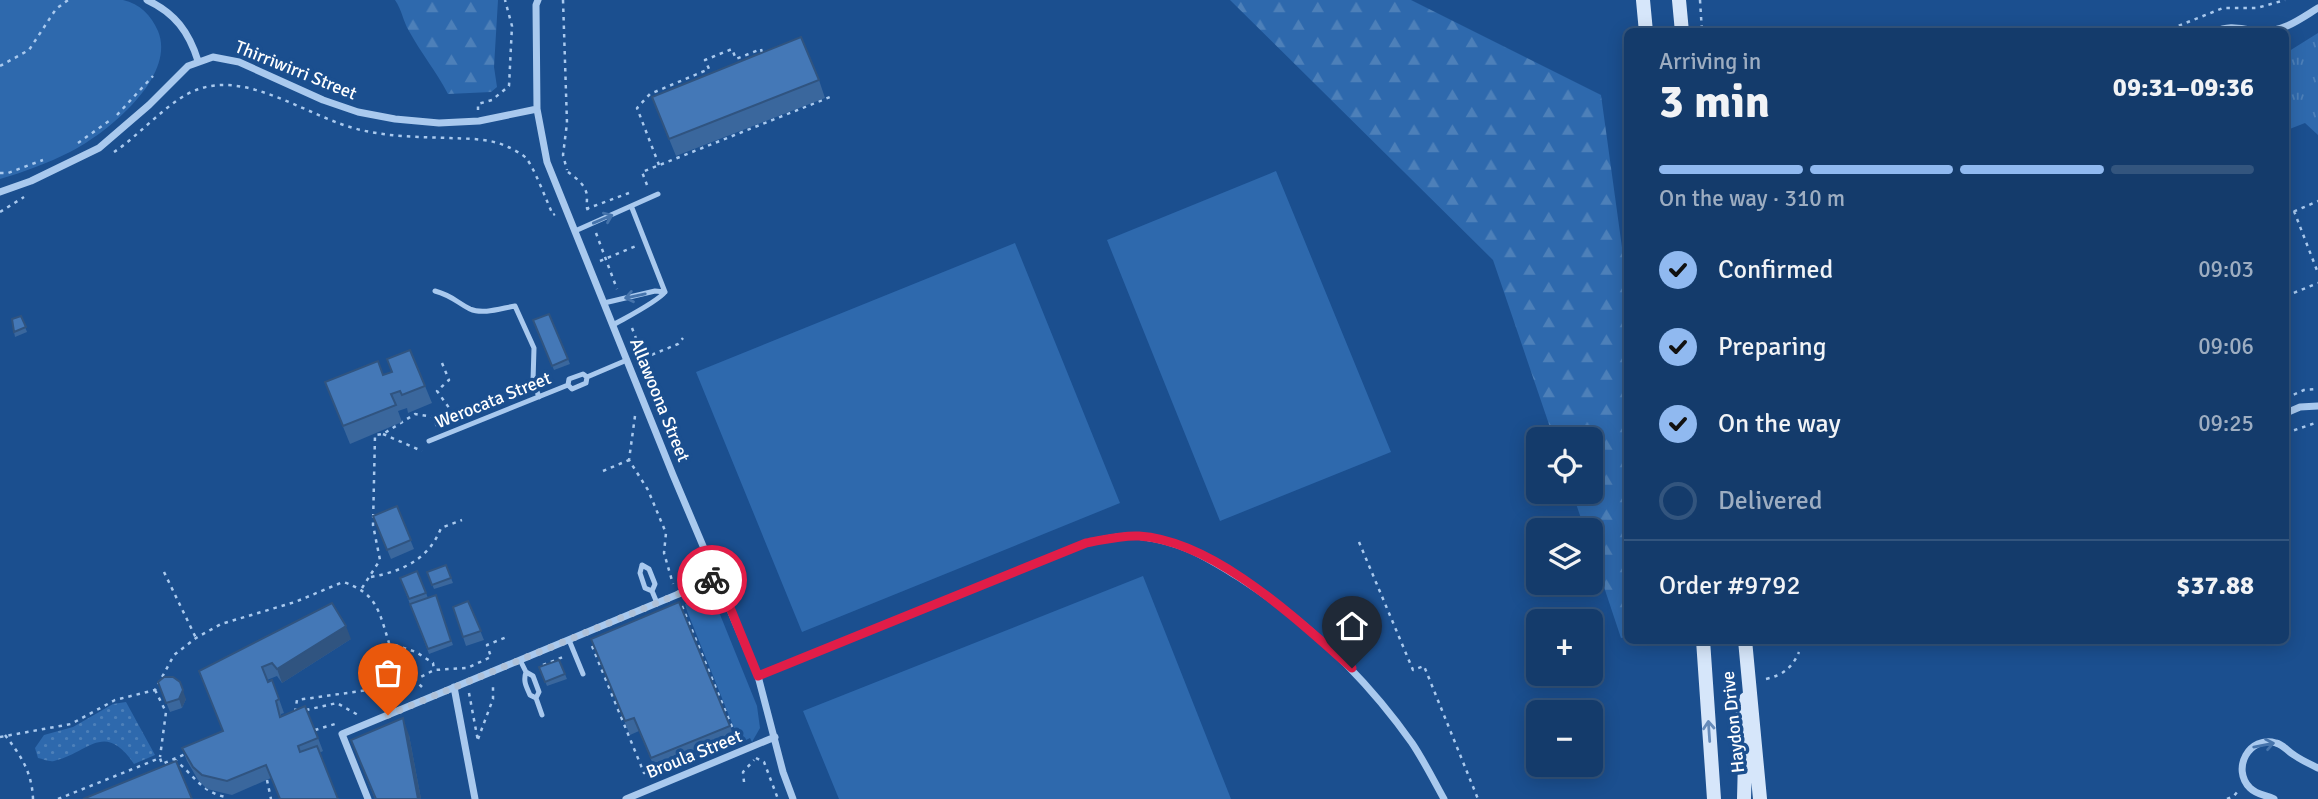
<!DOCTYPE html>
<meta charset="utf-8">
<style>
:root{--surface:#143b6b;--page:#214673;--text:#f1f3f6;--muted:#9dadc1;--line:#33557e;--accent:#90b9f0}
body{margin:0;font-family:Signika,sans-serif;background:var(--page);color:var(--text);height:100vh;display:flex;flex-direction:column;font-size:26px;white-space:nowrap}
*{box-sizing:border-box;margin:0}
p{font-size:23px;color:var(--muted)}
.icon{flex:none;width:38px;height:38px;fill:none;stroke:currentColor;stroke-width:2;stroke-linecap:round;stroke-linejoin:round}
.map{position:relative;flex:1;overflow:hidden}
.details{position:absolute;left:1624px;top:28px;width:665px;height:616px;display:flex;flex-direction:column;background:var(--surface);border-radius:10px;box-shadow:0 4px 18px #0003,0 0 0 2px var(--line)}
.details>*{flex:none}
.buttons{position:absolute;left:1526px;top:427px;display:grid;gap:14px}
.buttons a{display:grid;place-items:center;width:77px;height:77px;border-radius:10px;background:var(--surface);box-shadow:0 4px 18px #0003,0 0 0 2px var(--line);font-size:35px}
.pin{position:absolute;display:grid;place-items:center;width:60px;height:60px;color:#fff;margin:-72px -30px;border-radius:50% 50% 50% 0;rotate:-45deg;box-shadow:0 0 7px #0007}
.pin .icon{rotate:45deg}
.courier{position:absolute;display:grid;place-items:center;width:70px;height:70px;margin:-35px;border:5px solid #e11d48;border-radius:50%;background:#fff;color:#222;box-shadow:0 2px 9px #0007}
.overview em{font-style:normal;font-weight:700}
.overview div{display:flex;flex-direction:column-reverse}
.overview{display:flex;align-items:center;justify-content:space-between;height:119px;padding:0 35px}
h1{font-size:46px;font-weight:700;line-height:52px}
.bar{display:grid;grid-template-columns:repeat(4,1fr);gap:10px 7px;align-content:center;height:84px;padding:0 35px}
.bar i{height:9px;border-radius:5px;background:var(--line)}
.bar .on{background:var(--accent)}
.bar p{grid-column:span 4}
.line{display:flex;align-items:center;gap:18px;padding:0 35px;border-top:2px solid var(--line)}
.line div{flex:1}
ol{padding:0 35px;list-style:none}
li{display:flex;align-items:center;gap:21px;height:77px}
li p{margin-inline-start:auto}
li .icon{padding:7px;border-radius:50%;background:var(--accent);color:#111;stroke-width:4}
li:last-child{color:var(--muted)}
li i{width:38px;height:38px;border:4px solid var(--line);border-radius:50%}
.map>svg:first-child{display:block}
.grass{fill:#2e69ad}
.forest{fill:url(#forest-firs)}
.park{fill:url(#park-tufts)}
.garden{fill:url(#garden-dots)}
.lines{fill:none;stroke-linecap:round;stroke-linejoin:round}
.path{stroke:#a9c9ee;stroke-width:2.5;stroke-dasharray:3.5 5;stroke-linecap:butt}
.service{stroke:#a9c9ee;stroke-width:5}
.minor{stroke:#a9c9ee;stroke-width:7}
.secondary{stroke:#d6e6fa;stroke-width:14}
.wall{fill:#3a679d}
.shaded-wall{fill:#305480}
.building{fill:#4478b7;stroke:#305480;stroke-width:2}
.oneway{stroke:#4674ac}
.oneway2{stroke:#668bba}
.done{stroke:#afc1d8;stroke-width:7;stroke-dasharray:0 12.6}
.route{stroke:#e11d48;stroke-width:9}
.labels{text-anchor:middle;stroke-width:7;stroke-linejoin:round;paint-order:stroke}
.street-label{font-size:18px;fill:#fff;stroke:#1b4f8f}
</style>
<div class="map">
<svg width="2318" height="799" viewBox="0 0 2318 799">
<defs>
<pattern id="forest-firs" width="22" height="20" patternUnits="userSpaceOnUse" patternTransform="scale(1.75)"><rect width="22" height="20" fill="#2e69ad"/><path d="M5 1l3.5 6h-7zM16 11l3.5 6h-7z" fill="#4d80b9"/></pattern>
<pattern id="park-tufts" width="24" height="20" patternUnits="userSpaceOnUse" patternTransform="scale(1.75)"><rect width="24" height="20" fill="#2e69ad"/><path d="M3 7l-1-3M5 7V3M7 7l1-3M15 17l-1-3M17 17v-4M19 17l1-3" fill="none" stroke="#4d80b9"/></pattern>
<pattern id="garden-dots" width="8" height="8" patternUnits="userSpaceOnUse" patternTransform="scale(1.75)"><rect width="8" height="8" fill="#2e69ad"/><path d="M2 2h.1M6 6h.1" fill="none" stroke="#4d80b9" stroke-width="1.8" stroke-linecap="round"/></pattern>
</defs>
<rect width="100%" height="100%" fill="#1b4f8f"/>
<path class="grass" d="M0 0C29 0 57 0 86 0 97 0 112 0 123 0 140 4 151 15 158 31 177 77 106 134 70 152 48 163 24 172 0 179Z
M1276 171 1391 452 1220 521 1107 240Z
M1015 243 1120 503 802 632 696 372Z
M1143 576 1231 799H839L803 711Z
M704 600 719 612 757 706 760 728 752 742 750 738 740 743 687 611 685 604Z"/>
<path class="forest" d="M395 0H498L494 67 497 87 491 92 448 94C436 71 421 53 409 31 403 21 402 10 395 0Z
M1230 0H1411L1601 95 1628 291 1627 636 1621 638 1591 548V530H1585L1572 492H1591V439H1554L1493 260Z"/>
<path class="park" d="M2318 33V135L2305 123 2287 130 2286 53Z"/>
<path class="garden" d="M126 702 155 755 134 764C104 720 89 753 54 761 49 762 43 759 38 758L35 748 44 735 73 727 113 704Z"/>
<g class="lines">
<path class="path" d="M563 0 567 123 563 155 567 170
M1700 0 1702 32
M2163 32 2223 8H2257L2285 0
M0 66 29 50 56 9 68 0
M478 110V104L492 100 509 86 512 26 505 0
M117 115 153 76
M78 143 109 121
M114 152C140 135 172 97 199 89 251 71 311 119 361 130 390 137 420 137 450 138 469 139 490 138 508 147 513 149 522 154 526 158 534 167 547 202 553 215L555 214
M659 165 637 108 650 94 709 69 705 60 732 49 736 59 761 49 762 53
M568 172C576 178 586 185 587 196 587 203 586 207 589 214
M0 173H8L43 160
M647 185 642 172 830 97
M586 209 629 193
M2294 211 2318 273
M0 212 24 197
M2286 215 2318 201
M596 233 617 289
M600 261 636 246
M2286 296 2318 283
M632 328 660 400 656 401
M644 358 678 344 683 338
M442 363 449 380 437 391 457 419
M2286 398 2304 390 2318 389
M635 416 629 460 648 490 666 533 664 553 673 584
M2286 433 2318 422
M383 434 422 451
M603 471 629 460
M1359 542 1413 670 1424 666 1478 799
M164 572 196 638
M371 577C403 571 429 559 441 528L462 520
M362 588 380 560 373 525 375 435 383 434 415 414 433 417 437 426
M682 606 737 739
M592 646 644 773 655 769
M543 665 563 657
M1766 679C1783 675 1792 668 1799 652
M422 687 415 680 434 670 467 668 491 657 487 645 509 636
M155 690 166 712 160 757
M469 693 478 741
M306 710 337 703 358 715
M295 712 297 700 404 685 415 680
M315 730 335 724
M5 735C21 756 32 772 33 799
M0 737 71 724 115 700 155 690 174 655 196 638 221 624 295 602 343 582C377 593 379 611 389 643L416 652 433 663 434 670
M478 739 493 699V685
M756 758 764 762 778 799
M174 759C192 773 202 793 226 797V799
M267 780 271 799
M744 782 743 772 754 760
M58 799 160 758 162 764 188 753
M2227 799 2234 796 2238 791"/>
<path class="service" d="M632 208 665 292
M575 231 658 194
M435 291C453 296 456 302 470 309 483 315 502 308 515 306L534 348 533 381 539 397
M604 303 655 291 665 292
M613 325C627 317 657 302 665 292
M568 385 572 389 586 383 587 377
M429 441 568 385 569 379 583 374 587 377 627 360
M642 565 640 573 645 588 652 591 657 603
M642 565 649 569 655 584 652 591
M569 640 583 674
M520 660 526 672 533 676 539 692 536 698
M526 672C523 681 526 686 530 695L536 698 542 715"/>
<path class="minor" d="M147 0C175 13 189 32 198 61
M538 0 536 5 537 109 547 162 673 475 758 676 783 772 793 799
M2214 32C2234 23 2243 31 2263 31 2285 31 2300 19 2318 8
M0 192 31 181 99 148 149 105 188 66 213 57 239 62 323 100 358 112 395 119 439 123 479 121 537 109
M2286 413 2300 407 2318 406
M1803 641 1805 640
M758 676 1086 543C1105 539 1124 534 1144 537 1183 542 1207 558 1240 578 1308 622 1366 678 1412 743 1424 761 1434 781 1444 799
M454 687 475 799
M368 799 342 734 717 578
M626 799 775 737
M2274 799C2266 795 2257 795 2250 788 2231 769 2249 735 2276 743 2284 745 2287 751 2294 755 2301 760 2310 764 2318 768"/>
<path class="secondary" d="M1643 0 1646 32
M1679 0 1682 32
M1703 640 1714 799
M1745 640 1760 799
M1744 799 1745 760 1740 725 1746 699"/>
</g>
<path class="wall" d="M819 80 825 98 676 156 652 97Z
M549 314 570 364 554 370 533 320Z
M21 316 27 332 15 337 14 332Z
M383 375 425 386 432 403 408 413 407 408 398 411 402 422 350 444 325 382Z
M397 506 414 549 391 559 373 516Z
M446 565 453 583 434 589 427 572Z
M417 571 428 598 436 595 453 645 429 654 400 578Z
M468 601 484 640 466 646 453 607Z
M351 639 282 683 277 676 267 680 279 699 284 713 281 714V716L318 738 323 751 271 778 232 795 207 789 198 780 187 761 182 748 223 731 199 671Z
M591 639 730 726 735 740 656 771 639 731 630 735Z
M559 660 567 679 547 686 539 667Z
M158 682 186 699 182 708 170 712Z
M409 735 421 799H375L351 740Z"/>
<path class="shaded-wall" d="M346 626 351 639 282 683 277 669Z
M180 682 186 699 182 708 179 699Z
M403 718 409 735 421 799H418Z"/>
<path class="building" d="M801 37 819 80 669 139 652 97Z
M549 314 568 359 552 366 533 320Z
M21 316 26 327 14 332 12 319Z
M410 350 425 386 402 395 400 391 391 394 396 405 343 426 325 382 378 361 383 375 392 372 387 359Z
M397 506 411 540 387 550 373 516Z
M446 565 451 578 432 585 427 572Z
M417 571 426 593 409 599 400 578Z
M436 595 451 641 428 649 410 604Z
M468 601 481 631 463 637 453 607Z
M679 602 730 726 651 758 634 718 625 721 591 639Z
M332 603 346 626 277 669 272 663 262 667 268 682 272 680 279 699 276 701 280 717 305 706 318 738 298 746 300 752 317 746 338 799H280L266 765 227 781 202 775 193 767 182 748 223 731 199 671Z
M559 660 565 674 545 682 539 667Z
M164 677H173L180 682 183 690 179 699 166 703 158 682Z
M403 718 418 799H376L351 740Z
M176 761 192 799H83Z"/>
<defs><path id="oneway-shaft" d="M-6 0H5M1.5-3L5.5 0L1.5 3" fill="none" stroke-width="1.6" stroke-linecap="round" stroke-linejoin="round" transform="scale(1.75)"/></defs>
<g class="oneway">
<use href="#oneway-shaft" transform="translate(603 219) rotate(-23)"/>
<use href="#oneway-shaft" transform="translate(635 296) rotate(168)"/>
<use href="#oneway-shaft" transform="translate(2264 745) rotate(-11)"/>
</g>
<use class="oneway2" href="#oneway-shaft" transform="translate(1709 731) rotate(-94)"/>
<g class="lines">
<path class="done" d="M388 715 712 580"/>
<path class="route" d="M712 580 718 578 758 676 1086 543C1103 540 1121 535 1139 536 1215 541 1297 620 1352 668"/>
</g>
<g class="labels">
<g class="street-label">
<text transform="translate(296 70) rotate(22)" y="6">Thirriwirri Street</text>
<text transform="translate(493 400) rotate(-22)" y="6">Werocata Street</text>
<text transform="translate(660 400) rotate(68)" y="6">Allawoona Street</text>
<text transform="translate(1733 722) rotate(-96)" y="6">Haydon Drive</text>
<text transform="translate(694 754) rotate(-22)" y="6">Broula Street</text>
</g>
</g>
</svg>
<div class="buttons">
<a><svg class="icon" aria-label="locate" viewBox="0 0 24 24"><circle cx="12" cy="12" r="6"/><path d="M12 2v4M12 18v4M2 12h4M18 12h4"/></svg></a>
<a><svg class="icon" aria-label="layers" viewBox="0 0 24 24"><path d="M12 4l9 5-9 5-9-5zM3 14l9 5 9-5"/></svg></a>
<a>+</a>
<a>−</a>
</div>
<div class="pin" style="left:388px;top:715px;background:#ea580c"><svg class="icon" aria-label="bag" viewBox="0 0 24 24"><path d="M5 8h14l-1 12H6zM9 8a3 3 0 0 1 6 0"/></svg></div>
<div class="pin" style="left:1352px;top:668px;background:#1f2937"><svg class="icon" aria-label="home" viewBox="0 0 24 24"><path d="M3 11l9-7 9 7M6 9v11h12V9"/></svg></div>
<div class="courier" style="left:712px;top:580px"><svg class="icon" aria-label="bike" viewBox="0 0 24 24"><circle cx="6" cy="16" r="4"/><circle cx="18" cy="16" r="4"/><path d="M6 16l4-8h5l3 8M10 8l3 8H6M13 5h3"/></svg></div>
<section class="details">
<div class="overview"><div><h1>3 min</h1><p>Arriving in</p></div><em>09:31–09:36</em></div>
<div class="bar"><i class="on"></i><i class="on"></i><i class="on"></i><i></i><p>On the way · 310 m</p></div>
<ol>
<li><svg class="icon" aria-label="check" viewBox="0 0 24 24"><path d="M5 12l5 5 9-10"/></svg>Confirmed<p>09:03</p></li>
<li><svg class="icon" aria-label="check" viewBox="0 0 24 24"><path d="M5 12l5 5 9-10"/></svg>Preparing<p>09:06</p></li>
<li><svg class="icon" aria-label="check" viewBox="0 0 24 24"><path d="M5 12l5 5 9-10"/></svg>On the way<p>09:25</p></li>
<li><i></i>Delivered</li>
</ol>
<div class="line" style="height:91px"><div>Order #9792</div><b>$37.88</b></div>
</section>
</div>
